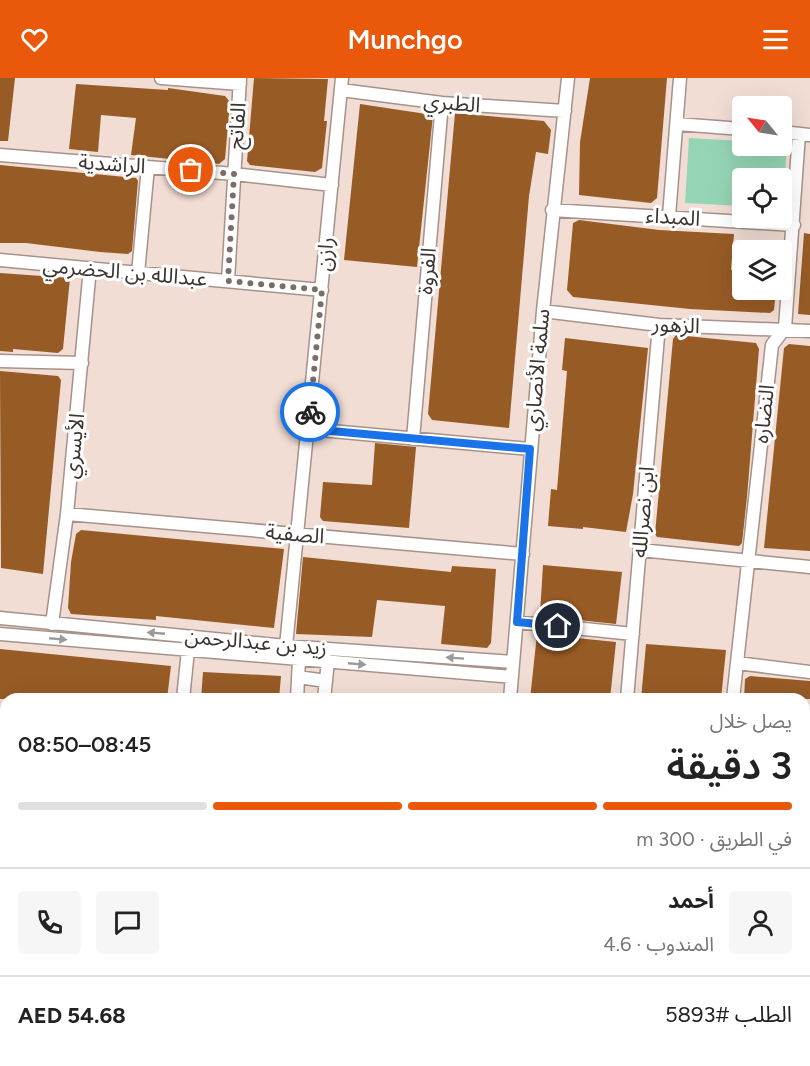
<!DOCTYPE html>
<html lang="ar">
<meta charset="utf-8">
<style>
:root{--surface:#fff;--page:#f6f6f6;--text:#222;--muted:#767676;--line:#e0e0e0;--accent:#ea580c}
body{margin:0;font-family:Figtree,"Noto Sans Arabic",sans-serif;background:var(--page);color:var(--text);direction:rtl;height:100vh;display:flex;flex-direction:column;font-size:22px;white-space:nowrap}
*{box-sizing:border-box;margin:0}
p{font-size:20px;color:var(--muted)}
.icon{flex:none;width:33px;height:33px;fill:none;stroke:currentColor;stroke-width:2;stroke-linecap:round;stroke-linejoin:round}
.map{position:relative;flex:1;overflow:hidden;direction:ltr}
.details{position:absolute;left:0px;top:615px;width:810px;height:374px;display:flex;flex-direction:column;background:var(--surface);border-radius:18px 18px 0 0;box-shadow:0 6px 24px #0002;direction:rtl}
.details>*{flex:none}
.needle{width:39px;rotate:300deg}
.controls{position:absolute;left:732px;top:18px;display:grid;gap:12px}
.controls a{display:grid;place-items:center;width:60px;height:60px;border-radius:6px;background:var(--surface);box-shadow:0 6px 24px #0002;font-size:30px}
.pin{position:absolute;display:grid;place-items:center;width:51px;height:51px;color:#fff;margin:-26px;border:3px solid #fff;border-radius:50%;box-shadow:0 2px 6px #0007}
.courier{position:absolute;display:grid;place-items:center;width:60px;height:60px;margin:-30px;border:4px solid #1a73e8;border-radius:50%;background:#fff;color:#222;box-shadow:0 2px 8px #0007}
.headline em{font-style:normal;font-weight:600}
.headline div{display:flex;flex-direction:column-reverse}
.headline{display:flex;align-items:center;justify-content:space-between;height:102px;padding:0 18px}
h1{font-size:39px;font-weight:600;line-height:45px}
.bar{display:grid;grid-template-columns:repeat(4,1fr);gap:9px 6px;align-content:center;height:72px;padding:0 18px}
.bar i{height:8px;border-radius:4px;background:var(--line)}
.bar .current{background:var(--accent)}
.bar p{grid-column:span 4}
.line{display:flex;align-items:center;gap:15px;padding:0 18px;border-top:2px solid var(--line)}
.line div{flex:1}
.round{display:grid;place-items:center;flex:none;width:63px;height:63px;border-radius:6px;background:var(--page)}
header{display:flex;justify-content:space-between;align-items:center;height:78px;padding:0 18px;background:var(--accent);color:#fff;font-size:27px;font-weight:600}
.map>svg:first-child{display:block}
.green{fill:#95d5b5}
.building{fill:#975b26}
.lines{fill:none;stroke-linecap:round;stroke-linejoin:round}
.minor-casing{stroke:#a5928a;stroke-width:15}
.minor{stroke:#fff;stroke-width:12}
.oneway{fill:#9d9998}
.done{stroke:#7b6e69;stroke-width:6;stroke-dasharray:0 10.8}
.route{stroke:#1a73e8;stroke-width:8}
.labels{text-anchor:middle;stroke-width:6;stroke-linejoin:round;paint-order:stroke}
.street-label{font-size:21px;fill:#3b3330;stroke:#fff}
</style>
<header><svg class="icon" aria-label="menu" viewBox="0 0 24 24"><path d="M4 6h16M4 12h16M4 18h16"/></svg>Munchgo<svg class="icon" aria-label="heart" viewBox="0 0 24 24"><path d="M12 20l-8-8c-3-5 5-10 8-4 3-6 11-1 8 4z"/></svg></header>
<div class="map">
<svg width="810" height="988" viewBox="0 0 810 988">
<rect width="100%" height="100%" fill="#f1ddd4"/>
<path class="green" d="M689 60 742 63V68L787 66 783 131 782 100H742V128L685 125Z"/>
<path class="building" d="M0 0H15L8 63H0Z
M254 0 328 1 324 43H327L322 90 315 94 250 87 247 83Z
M590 0H667L657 120 651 125 579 117 580 64Z
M76 6 168 12V10L225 18 230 24 225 81 219 86 131 77 136 40 101 37 98 74 69 71Z
M360 26 433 37 417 189 344 182Z
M455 35 544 43 551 52 548 76 536 74 529 118 509 350 432 342 428 336Z
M0 87 136 100 138 103 132 173 128 176 100 174 26 165H0Z
M579 142 659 152 734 156 731 192 742 193V212H776L774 232 770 235 690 231 573 219 567 212 573 145Z
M804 155 810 156V237L798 236Z
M0 195 70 200 63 271 58 275 13 271V274L0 273Z
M676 257 756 265 759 271 747 419 742 465 739 468 657 459 655 456 673 261Z
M565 260 648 270 633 416 626 454 583 449V451L548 448 551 411 557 412 567 293 562 292Z
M789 266 810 268V473L764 470 784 270Z
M0 293 58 298 61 302 43 496 1 490Z
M375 365 416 369 409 450 323 443 320 439 323 404 372 407Z
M81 452 284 471 274 550 156 538V542L71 536 68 530 71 484 76 456Z
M303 479 451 494 452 488 496 491 491 565 487 570 441 566 445 528 377 522 372 559 296 556Z
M543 487 622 494 616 546 579 542V538L540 535Z
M537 556 616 564 610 621H530Z
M646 566 726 572 721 621H641Z
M0 571 171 588 167 621H0Z
M203 594 281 598 279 621H201Z
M750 598 810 603V621H744L745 601Z"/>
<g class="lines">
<g class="minor-casing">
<path id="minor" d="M161 0 240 6
M341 12 442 25 565 33
M677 46 742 51
M782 54 810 57
M0 77 234 96 332 107
M552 132 794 147
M669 138 680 0
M0 182 322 212
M138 195 148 89
M228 203 240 0
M543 233 659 247 810 253
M0 283 82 285
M309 351 530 371
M413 361 442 25
M67 436 523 476
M640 472 810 489
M0 540 286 568 513 584
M517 544 633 556
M52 546 67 436 90 190
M0 556 512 599
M286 568 342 0
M737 585 810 594
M298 599 326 603
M183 621 188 572
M297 621 299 582
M324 621 328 583
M510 621 543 233 568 0
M627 621 659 247
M733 621 772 267 785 250 799 56
M0 662 6 663
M804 691 810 692
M0 759H6
M804 782 810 783
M0 842 6 843
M804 888H810
M804 911H810
M0 938H6
M432 982 485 988
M152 988V982
M267 988 268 982
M288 988 289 982
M499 988 500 982
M738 988 739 982"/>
</g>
<use href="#minor" class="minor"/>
</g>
<defs><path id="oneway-solid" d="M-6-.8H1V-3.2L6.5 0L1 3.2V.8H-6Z" transform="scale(1.5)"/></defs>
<g class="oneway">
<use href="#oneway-solid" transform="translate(156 555) rotate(-175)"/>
<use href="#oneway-solid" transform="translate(58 561) rotate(5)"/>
<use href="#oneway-solid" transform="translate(455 580) rotate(-176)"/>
<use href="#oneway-solid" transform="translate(357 586) rotate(5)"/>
</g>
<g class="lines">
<path class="done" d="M191 92 234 96 228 203 322 212 310 334"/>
<path class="route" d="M310 334 309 351 530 371 517 544 558 548"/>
</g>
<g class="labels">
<g class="street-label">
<text transform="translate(452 25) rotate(5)" y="7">الطبري</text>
<text transform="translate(237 48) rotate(-86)" y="7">الفاتح</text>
<text transform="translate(112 86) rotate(4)" y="7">الراشدية</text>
<text transform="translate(673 139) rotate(4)" y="7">المبداء</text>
<text transform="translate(325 176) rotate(-85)" y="7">رازن</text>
<text transform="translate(427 193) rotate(-85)" y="7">الفروة</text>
<text transform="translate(125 194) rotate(5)" y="7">عبدالله بن الحضرمي</text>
<text transform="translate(676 247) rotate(3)" y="7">الزهور</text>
<text transform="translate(537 292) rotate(-85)" y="7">سلمة الأنصاري</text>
<text transform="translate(764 336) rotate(-84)" y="7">النضاره</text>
<text transform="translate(74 368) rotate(-84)" y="7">الأيسري</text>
<text transform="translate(643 434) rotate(-85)" y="7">ابن نصرالله</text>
<text transform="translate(295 456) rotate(5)" y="7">الصفية</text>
<text transform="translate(256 564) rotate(5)" y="7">زيد بن عبدالرحمن</text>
</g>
</g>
</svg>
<div class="controls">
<a><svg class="needle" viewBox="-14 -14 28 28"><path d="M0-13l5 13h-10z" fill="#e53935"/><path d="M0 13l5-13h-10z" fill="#767676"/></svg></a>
<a><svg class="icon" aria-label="locate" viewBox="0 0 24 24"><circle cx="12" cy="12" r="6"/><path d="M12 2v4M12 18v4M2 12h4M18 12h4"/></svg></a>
<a><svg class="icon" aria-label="layers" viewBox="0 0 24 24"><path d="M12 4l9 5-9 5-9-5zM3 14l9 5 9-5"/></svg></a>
</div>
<div class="pin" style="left:191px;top:92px;background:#ea580c"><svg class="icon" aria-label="bag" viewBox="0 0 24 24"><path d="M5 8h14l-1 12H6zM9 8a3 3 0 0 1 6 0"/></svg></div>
<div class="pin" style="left:558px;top:548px;background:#1f2937"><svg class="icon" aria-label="home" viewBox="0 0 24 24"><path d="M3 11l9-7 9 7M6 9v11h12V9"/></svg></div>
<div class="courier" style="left:310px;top:334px"><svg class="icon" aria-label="bike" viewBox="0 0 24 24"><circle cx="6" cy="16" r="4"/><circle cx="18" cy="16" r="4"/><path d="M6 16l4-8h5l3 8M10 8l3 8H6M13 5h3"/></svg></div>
<section class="details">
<div class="headline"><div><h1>3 دقيقة</h1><p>يصل خلال</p></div><em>08:45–08:50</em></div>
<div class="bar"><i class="current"></i><i class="current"></i><i class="current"></i><i></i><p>في الطريق · 300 m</p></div>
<div class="line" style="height:108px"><a class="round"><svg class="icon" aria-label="person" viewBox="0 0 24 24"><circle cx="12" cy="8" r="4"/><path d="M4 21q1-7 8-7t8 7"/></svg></a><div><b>أحمد</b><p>المندوب · 4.6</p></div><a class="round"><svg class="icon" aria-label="chat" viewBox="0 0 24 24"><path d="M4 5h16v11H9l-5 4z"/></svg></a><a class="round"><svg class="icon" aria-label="phone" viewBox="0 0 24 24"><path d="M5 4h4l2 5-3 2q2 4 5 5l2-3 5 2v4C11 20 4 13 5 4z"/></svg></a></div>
<div class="line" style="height:78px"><div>الطلب #5893</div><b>AED 54.68</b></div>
</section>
</div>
